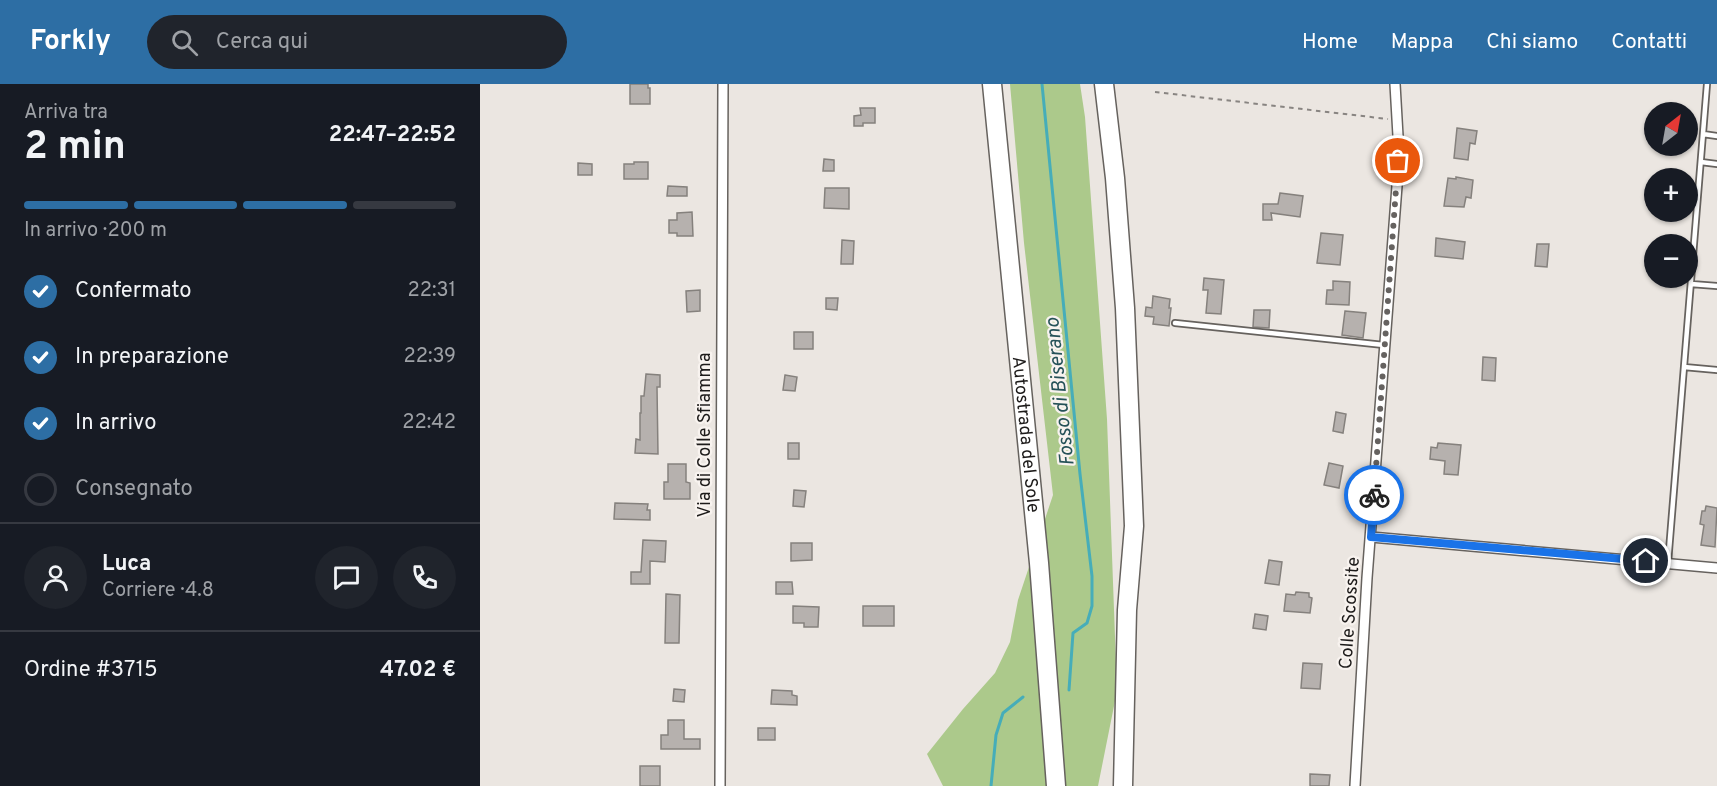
<!DOCTYPE html>
<html lang="it">
<meta charset="utf-8">
<style>
:root{--surface:#171b24;--page:#20242c;--text:#f1f3f6;--muted:#9ea1a6;--line:#363941;--accent:#2d6ea4}
body{margin:0;font-family:Overpass,sans-serif;background:var(--page);color:var(--text);height:100vh;display:flex;flex-direction:column;font-size:22px;white-space:nowrap}
*{box-sizing:border-box;margin:0}
p{font-size:20px;color:var(--muted)}
.icon{flex:none;width:33px;height:33px;fill:none;stroke:currentColor;stroke-width:2;stroke-linecap:round;stroke-linejoin:round}
.map{position:relative;flex:1;overflow:hidden}
.side{display:flex;flex-direction:column;background:var(--surface);width:480px}
.side>*{flex:none}
.needle{width:39px;rotate:31deg}
.buttons{position:absolute;left:1164px;top:18px;display:grid;gap:12px}
.buttons a{display:grid;place-items:center;width:54px;height:54px;border-radius:50%;background:var(--surface);box-shadow:0 2px 4px #0004;font-size:30px}
.pin{position:absolute;display:grid;place-items:center;width:51px;height:51px;color:#fff;margin:-26px;border:3px solid #fff;border-radius:50%;box-shadow:0 2px 6px #0007}
.courier{position:absolute;display:grid;place-items:center;width:60px;height:60px;margin:-30px;border:4px solid #1a73e8;border-radius:50%;background:#fff;color:#222;box-shadow:0 2px 8px #0007}
.summary em{font-style:normal;font-weight:700}
.summary div{display:flex;flex-direction:column-reverse}
.summary{display:flex;align-items:center;justify-content:space-between;height:102px;padding:0 24px}
h1{font-size:39px;font-weight:700;line-height:45px}
.bar{display:grid;grid-template-columns:repeat(4,1fr);gap:9px 6px;align-content:center;height:72px;padding:0 24px}
.bar i{height:8px;border-radius:4px;background:var(--line)}
.bar .selected{background:var(--accent)}
.bar p{grid-column:span 4}
.line{display:flex;align-items:center;gap:15px;padding:0 24px;border-top:2px solid var(--line)}
.line div{flex:1}
.round{display:grid;place-items:center;flex:none;width:63px;height:63px;border-radius:32px;background:var(--page)}
ol{padding:0 24px;list-style:none}
li{display:flex;align-items:center;gap:18px;height:66px}
li p{margin-inline-start:auto}
li .icon{padding:6px;border-radius:50%;background:var(--accent);color:#fff;stroke-width:4}
li:last-child{color:var(--muted)}
li i{width:33px;height:33px;border:3px solid var(--line);border-radius:50%}
header{display:flex;align-items:center;gap:36px;box-sizing:border-box;height:84px;padding:0 30px;background:var(--accent);color:#fff}
header strong{font-size:28px}
nav{display:flex;gap:33px;margin-inline-start:auto;font-size:21px}
.search{width:420px;height:54px;background:var(--page);display:flex;align-items:center;gap:15px;box-sizing:border-box;padding:0 21px;border-radius:33px;color:var(--muted);font-size:22px}
main{display:flex;flex:1;min-height:0}
.map>svg:first-child{display:block}
.green{fill:#acc98b}
.lines{fill:none;stroke-linecap:round;stroke-linejoin:round}
.stream{stroke:#46adb9;stroke-width:3}
.building{fill:#b6b1ae;stroke:#85817d;stroke-width:1.5}
.service-casing{stroke:#66625e;stroke-width:8}
.minor-casing{stroke:#66625e;stroke-width:12}
.motorway-casing{stroke:#66625e;stroke-width:21}
.path{stroke:#888481;stroke-width:2;stroke-dasharray:4.5 4.5;stroke-linecap:butt}
.service{stroke:#fff;stroke-width:4.5}
.minor{stroke:#fff;stroke-width:9}
.motorway{stroke:#fff;stroke-width:18}
.done{stroke:#656260;stroke-width:6;stroke-dasharray:0 10.8}
.route{stroke:#1a73e8;stroke-width:8}
.labels{text-anchor:middle;stroke-width:4.5;stroke-linejoin:round;paint-order:stroke}
.street-label{font-size:18px;fill:#1d1b1a;stroke:#f8f3ef}
.water-label{font-size:20px;font-style:italic;fill:#255258;stroke:#f8f3ef}
</style>
<header>
<strong>Forkly</strong>
<div class="search"><svg class="icon" aria-label="search" viewBox="0 0 24 24"><circle cx="10" cy="10" r="6"/><path d="M15 15l6 6"/></svg>Cerca qui</div>
<nav><a>Home</a><a>Mappa</a><a>Chi siamo</a><a>Contatti</a></nav>
</header>
<main>
<section class="side">
<div class="summary"><div><h1>2 min</h1><p>Arriva tra</p></div><em>22:47–22:52</em></div>
<div class="bar"><i class="selected"></i><i class="selected"></i><i class="selected"></i><i></i><p>In arrivo · 200 m</p></div>
<ol>
<li><svg class="icon" aria-label="check" viewBox="0 0 24 24"><path d="M5 12l5 5 9-10"/></svg>Confermato<p>22:31</p></li>
<li><svg class="icon" aria-label="check" viewBox="0 0 24 24"><path d="M5 12l5 5 9-10"/></svg>In preparazione<p>22:39</p></li>
<li><svg class="icon" aria-label="check" viewBox="0 0 24 24"><path d="M5 12l5 5 9-10"/></svg>In arrivo<p>22:42</p></li>
<li><i></i>Consegnato</li>
</ol>
<div class="line" style="height:108px"><a class="round"><svg class="icon" aria-label="person" viewBox="0 0 24 24"><circle cx="12" cy="8" r="4"/><path d="M4 21q1-7 8-7t8 7"/></svg></a><div><b>Luca</b><p>Corriere · 4.8</p></div><a class="round"><svg class="icon" aria-label="chat" viewBox="0 0 24 24"><path d="M4 5h16v11H9l-5 4z"/></svg></a><a class="round"><svg class="icon" aria-label="phone" viewBox="0 0 24 24"><path d="M5 4h4l2 5-3 2q2 4 5 5l2-3 5 2v4C11 20 4 13 5 4z"/></svg></a></div>
<div class="line" style="height:78px"><div>Ordine #3715</div><b>47.02 €</b></div>
</section>
<div class="map">
<svg width="1237" height="702" viewBox="0 0 1237 702">
<rect width="100%" height="100%" fill="#ebe6e1"/>
<path class="green" d="M530 0H600L605 33 627 335 637 607 618 702H463L447 670 483 625 515 589 530 558 538 516 573 411 544 159Z"/>
<g class="lines">
<path class="stream" d="M562 0 600 390 612 492V522L607 539 593 549 589 606
M511 702 516 651 523 629 543 613"/>
</g>
<path class="building" d="M150 0H168V4H170V20H150Z
M380 24H395V39H383V42H374V32L381 31Z
M977 44 997 47 995 60 990 59 988 76 974 74Z
M344 75 354 76V87H343Z
M154 78H168V95H144V80H154Z
M98 79 112 80V91H98Z
M976 93 993 96 991 114 986 113 984 123 964 122 968 94 976 95Z
M188 102 207 103V112H187Z
M345 104H369V125L344 124Z
M800 109 823 112 820 133 791 129 792 136H783V120H798Z
M212 128 213 152H197V149H189V136H197V129Z
M841 149 863 151 860 181 837 179Z
M956 154 985 158 983 175 955 172Z
M362 156 374 157 373 180H361Z
M1057 160H1069L1067 183 1055 182Z
M724 194 744 196 741 230 726 229 728 206H723Z
M853 197 870 198 869 221 846 220 847 206H853Z
M220 206V227L207 228 206 207Z
M673 212 690 215 689 224H691L689 242 673 240 674 233 665 232 666 223 672 224Z
M346 214H358L357 226 346 225Z
M774 226H790L789 244 773 243Z
M865 227 886 229 883 254 862 251Z
M314 248H333V265H314Z
M1003 273 1016 274 1015 297 1002 296Z
M166 290 180 291V303H177L178 370 155 369 156 355 160 356V329H161V312H164Z
M305 291 317 293 315 307 303 306Z
M856 328 866 330 863 349 853 347Z
M308 359H319V375H308Z
M958 359 981 361 978 391 964 390 965 377 950 375 951 363 957 364Z
M849 379 863 382 859 404 844 401Z
M188 380H206V398L210 399V415H184V398H188Z
M314 406 326 407 324 423 313 422Z
M135 419 168 420 167 426H170V436L134 435Z
M1226 422 1237 424 1235 463 1221 461 1224 441 1220 440 1222 427H1225Z
M163 456 186 457 185 478 170 477V500H151V488H161Z
M311 459H332V476L311 477Z
M789 476 802 478 799 501 785 499Z
M296 498H312L313 510H296Z
M816 508 829 509V513L832 514 830 529 804 527 806 510 815 511Z
M186 510 200 511 199 559H185Z
M313 522 339 523 338 543H324V539H313Z
M383 522H414V542H383Z
M775 530 788 532 786 546 773 544Z
M823 579 842 580 840 605 821 604Z
M194 605 205 606 204 618 193 617Z
M292 606 312 607V611L317 612V621L291 620Z
M188 636H204V655H220V665H181V651H188Z
M278 644H295V656H278Z
M160 682H180V702H160Z
M830 690 850 691 849 702H830Z"/>
<g class="lines">
<g class="service-casing">
<path id="service" d="M1223 50 1237 52
M1221 78 1237 80
M1211 200 1237 202
M695 239 904 261
M1204 283 1237 286
M1188 479 1227 0"/>
</g>
<g class="minor-casing">
<path id="minor" d="M891 453 1237 484
M240 702 243 0
M875 702 887 494 917 102 918 52 915 0"/>
</g>
<g class="motorway-casing">
<g id="motorway">
<path id="s1" d="M512 0 559 479 576 702"/>
<path d="M624 0 635 94 645 224 654 442 647 526 643 702"/>
</g>
</g>
<path class="path" d="M675 8 908 35"/>
<use href="#service" class="service"/>
<use href="#minor" class="minor"/>
<use href="#motorway" class="motorway"/>
</g>
<g class="lines">
<path class="done" d="M894 411 918 77"/>
<path class="route" d="M894 411 891 453 1166 477"/>
</g>
<g class="labels">
<g class="street-label">
<text transform="translate(224 351) rotate(-90)" y="6">Via di Colle Sfiamma</text>
<text dy="6" stroke="none"><textPath href="#s1" startOffset="352">Autostrada del Sole</textPath></text>
<text transform="translate(869 529) rotate(-86)" y="6">Colle Scossite</text>
</g>
<g class="water-label">
<text transform="translate(579 308) rotate(-96)" y="7">Fosso di Biserano</text>
</g>
</g>
</svg>
<div class="buttons">
<a><svg class="needle" viewBox="-14 -14 28 28"><path d="M0-13l5 13h-10z" fill="#e53935"/><path d="M0 13l5-13h-10z" fill="#9ea1a6"/></svg></a>
<a>+</a>
<a>−</a>
</div>
<div class="pin" style="left:918px;top:77px;background:#ea580c"><svg class="icon" aria-label="bag" viewBox="0 0 24 24"><path d="M5 8h14l-1 12H6zM9 8a3 3 0 0 1 6 0"/></svg></div>
<div class="pin" style="left:1166px;top:477px;background:#1f2937"><svg class="icon" aria-label="home" viewBox="0 0 24 24"><path d="M3 11l9-7 9 7M6 9v11h12V9"/></svg></div>
<div class="courier" style="left:894px;top:411px"><svg class="icon" aria-label="bike" viewBox="0 0 24 24"><circle cx="6" cy="16" r="4"/><circle cx="18" cy="16" r="4"/><path d="M6 16l4-8h5l3 8M10 8l3 8H6M13 5h3"/></svg></div>
</div>
</main>
